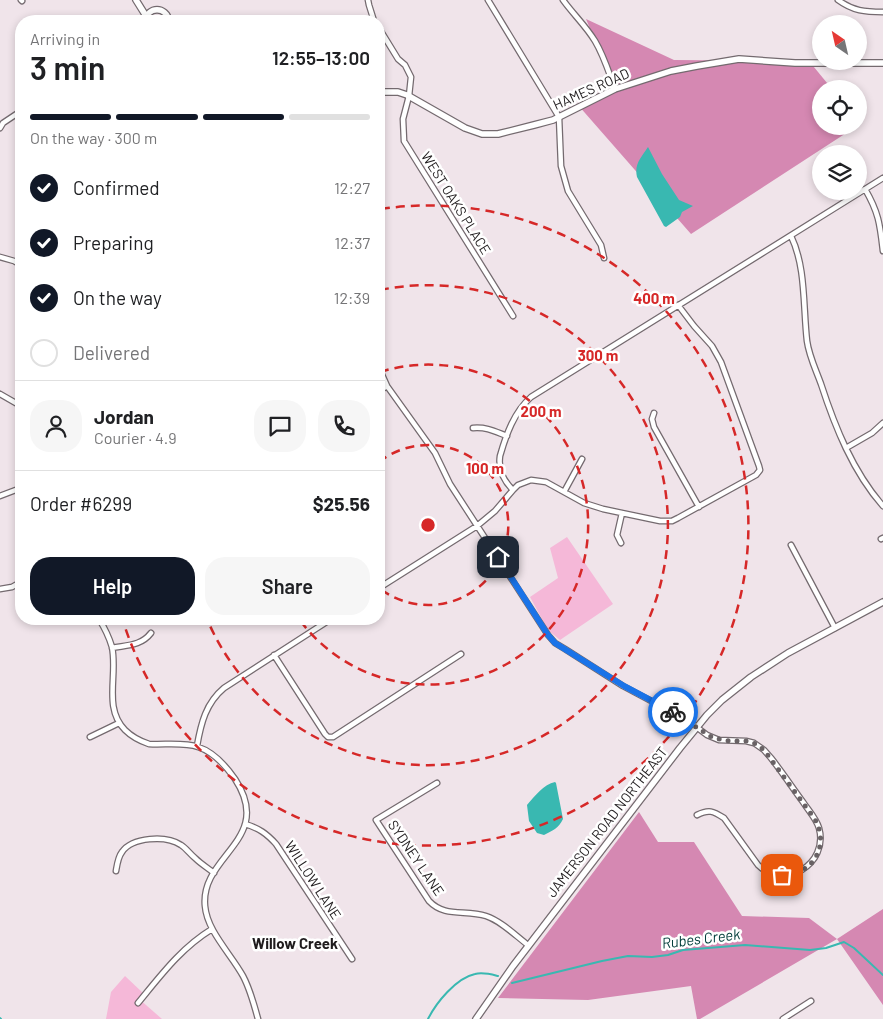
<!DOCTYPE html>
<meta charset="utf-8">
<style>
:root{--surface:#fff;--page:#f6f6f6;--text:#202124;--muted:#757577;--line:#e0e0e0;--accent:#111827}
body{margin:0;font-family:Barlow,sans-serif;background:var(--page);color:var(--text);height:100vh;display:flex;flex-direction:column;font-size:19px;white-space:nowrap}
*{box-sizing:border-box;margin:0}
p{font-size:16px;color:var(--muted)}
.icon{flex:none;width:28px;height:28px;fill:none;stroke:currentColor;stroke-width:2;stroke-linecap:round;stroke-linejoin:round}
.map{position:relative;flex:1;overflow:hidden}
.drawer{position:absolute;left:15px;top:15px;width:370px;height:610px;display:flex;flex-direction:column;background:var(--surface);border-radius:20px;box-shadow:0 2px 8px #0003}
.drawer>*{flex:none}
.needle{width:32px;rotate:326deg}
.controls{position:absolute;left:812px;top:15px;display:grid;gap:10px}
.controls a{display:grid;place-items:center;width:55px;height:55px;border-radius:50%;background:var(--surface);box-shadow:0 2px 8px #0003;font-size:25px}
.pin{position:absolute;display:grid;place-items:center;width:42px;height:42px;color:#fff;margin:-21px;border-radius:10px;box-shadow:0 2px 8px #0006}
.courier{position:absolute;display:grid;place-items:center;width:50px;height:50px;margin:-25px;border:4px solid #1a73e8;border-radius:50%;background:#fff;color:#222;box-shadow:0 1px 6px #0007}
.head em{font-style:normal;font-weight:600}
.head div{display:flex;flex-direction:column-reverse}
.head{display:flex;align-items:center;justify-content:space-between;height:85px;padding:0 15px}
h1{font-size:32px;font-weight:600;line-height:38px}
.bar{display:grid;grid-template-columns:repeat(4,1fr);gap:8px 5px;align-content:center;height:60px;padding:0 15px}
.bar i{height:6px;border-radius:4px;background:var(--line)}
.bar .selected{background:var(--accent)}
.bar p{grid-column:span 4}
.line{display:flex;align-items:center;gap:12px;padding:0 15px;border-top:1px solid var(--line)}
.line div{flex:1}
.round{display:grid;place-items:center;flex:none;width:52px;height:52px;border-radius:20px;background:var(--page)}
ol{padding:0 15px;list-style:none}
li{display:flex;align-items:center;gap:15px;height:55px}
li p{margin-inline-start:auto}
li .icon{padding:5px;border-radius:50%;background:var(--accent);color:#fff;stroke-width:4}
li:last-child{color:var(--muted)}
li i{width:28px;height:28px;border:2px solid var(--line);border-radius:50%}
.cta{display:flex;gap:10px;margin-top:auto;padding:10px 15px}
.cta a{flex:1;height:58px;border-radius:20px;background:var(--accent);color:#fff;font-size:20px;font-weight:600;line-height:58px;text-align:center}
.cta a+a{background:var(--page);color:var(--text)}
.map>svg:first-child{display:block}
.green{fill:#f5b8d8}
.forest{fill:#d588b2}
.water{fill:#39b8b1}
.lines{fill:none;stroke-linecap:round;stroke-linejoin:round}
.stream{stroke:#39b8b1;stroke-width:2}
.minor-casing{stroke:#746a6f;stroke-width:7}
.tertiary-casing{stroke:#746a6f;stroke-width:8}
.minor{stroke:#fff;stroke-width:4.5}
.tertiary{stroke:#fff;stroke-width:5.5}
.done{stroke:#696265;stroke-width:5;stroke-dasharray:0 9}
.route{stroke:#1a73e8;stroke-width:6}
.ring{fill:none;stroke:#d62828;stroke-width:2.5;stroke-dasharray:9 6}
.labels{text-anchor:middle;stroke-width:5;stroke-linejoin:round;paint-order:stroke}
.street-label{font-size:14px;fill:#201c1e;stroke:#fff}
.water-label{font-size:15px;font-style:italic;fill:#033e3b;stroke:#fff}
.neighbourhood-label{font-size:15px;font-weight:bold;fill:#201c1e;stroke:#fff}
.centre{fill:#d62828;stroke:#fff;stroke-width:2.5}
.ring-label{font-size:15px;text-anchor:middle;font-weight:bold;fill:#d62828;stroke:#fff;stroke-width:5;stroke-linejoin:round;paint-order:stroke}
</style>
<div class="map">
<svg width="883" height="1019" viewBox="0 0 883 1019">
<rect width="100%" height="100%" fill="#f0e4ea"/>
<path class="green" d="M567 537 613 604 560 640 548 630 530 597 558 578 550 548Z
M125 976 143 993 138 998 162 1019H106L111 992Z"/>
<path class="forest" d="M586 19 674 60 809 61 832 89H821V126H857L691 234 578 105 615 88Z
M639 812 658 842H694L742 916 809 918 837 939 883 909V1005L837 939 700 1019H697L691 986 588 1000 498 998Z"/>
<path class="water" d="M648 147 662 174 679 200 693 206 682 212 680 217 666 227 664 226 637 177C634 164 641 158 648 147Z
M555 782 556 783 563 819C559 828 552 831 544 835L537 833 529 821 527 805C534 797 544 784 555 782Z"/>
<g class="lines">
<path class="stream" d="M512 983 602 961 628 956 652 957 668 955 683 950 745 945 810 950 826 948 844 942 854 948 883 975
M0 1018 1 1019
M428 1019C436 1003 456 978 475 974 483 972 490 974 498 976"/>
<g class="minor-casing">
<path id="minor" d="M21 0 22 1
M368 0 369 5 374 21
M488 0 559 117 561 166 568 191 601 245 604 258
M563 0C573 14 586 26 595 41 604 56 609 73 615 89
M838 0C853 11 865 12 883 12
M379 28 398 59 405 65 411 77 409 96 403 119 404 141 513 316
M0 128 3 123 21 111
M865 189C879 213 880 225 883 251
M791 236C806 267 803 306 807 341 809 356 816 370 821 384 835 427 853 472 883 506
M0 257 14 261 21 265
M379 368 387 386 435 453 450 484 548 635 555 643 565 649 623 686 687 720 707 735 719 740 746 741 754 743 764 750 771 758C782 772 792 787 803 802 808 810 816 818 819 828 829 864 784 891 758 865L724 818C713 811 709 809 697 815
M379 391 387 386
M0 394 21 406
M654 413 652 419 654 427 699 507
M473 428C487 427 494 431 507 436
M846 448 872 433 883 423
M513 490C503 480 498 470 500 456 506 435 514 412 531 397L883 178
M564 492 582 459
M0 496 21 488
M881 539 883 538
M621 543 617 535 622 513
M791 545 835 628
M379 588 477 526 495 511 513 490 518 485 531 480 546 482 584 503 603 509 660 521H672L678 518 756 475 760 470 759 466 721 362 712 346 694 326 678 305
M0 589 12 587 21 582
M99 619C104 627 109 637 112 647 118 675 103 708 125 730 132 737 140 741 149 744 164 745 185 742 198 747 214 752 226 766 235 779 275 840 200 855 205 906 207 931 231 954 243 976 250 989 254 1004 258 1019
M112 648C127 645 141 646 151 633
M274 655 325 734 328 737H333L461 654
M90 737 119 723
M197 746C201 723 206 703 224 688L331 619
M437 783 376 820 429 901C445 918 466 909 486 916 501 921 515 935 528 945
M245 824C259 828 267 834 276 844L352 959
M116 871C117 865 118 857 122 852 132 837 166 835 181 845 186 848 190 854 195 858 201 864 208 868 214 873
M138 1003C161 975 181 948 212 929
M783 1019 811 1001"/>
</g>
<g class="tertiary-casing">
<path id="tertiary" d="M136 0 146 16
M145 21C148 6 166 6 169 21
M379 92H398L407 95 465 128 482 134H498L534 125 553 120 615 89 671 71 697 66 739 59 795 63H883
M476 1019 513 966 680 748 707 715 722 700 751 677 788 653 883 602"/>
</g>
<use href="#minor" class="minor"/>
<use href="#tertiary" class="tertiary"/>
</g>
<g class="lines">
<path class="done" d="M673 712 713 738 730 741H746L754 743 764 750 814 818C831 845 813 875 782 875"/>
<path class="route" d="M498 557 548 635 555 643 624 686 673 712"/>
</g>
<g class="ring">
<path d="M379 462A80 80 0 1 1 379 588"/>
<path d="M380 372A160 160 0 1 1 299 619"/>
<path d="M380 290A240 240 0 1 1 207 619"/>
<path d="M381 209A320 320 0 1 1 123 621"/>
</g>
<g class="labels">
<g class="street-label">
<text transform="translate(591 89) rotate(-24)" y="5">HAMES ROAD</text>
<text transform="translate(456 203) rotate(58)" y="5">WEST OAKS PLACE</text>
<text transform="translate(607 822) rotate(-52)" y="5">JAMERSON ROAD NORTHEAST</text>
<text transform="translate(416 858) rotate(56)" y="5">SYDNEY LANE</text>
<text transform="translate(313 880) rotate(57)" y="5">WILLOW LANE</text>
</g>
<g class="water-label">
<text transform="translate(701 939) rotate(-7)" y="5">Rubes Creek</text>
</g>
<g class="neighbourhood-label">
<text x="295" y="949">Willow Creek</text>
</g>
</g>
<circle cx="428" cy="525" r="8" class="centre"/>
<g class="ring-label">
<text x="654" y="304">400 m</text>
<text x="598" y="361">300 m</text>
<text x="541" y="417">200 m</text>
<text x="485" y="474">100 m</text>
</g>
</svg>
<div class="controls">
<a><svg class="needle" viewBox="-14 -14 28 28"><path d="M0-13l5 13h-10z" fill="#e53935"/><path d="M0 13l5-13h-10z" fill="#757577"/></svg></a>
<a><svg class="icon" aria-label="locate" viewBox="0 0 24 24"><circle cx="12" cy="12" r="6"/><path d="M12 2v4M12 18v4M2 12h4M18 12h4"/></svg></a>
<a><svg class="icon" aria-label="layers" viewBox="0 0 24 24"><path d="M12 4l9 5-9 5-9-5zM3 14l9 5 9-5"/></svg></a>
</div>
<div class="pin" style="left:782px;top:875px;background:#ea580c"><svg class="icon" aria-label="bag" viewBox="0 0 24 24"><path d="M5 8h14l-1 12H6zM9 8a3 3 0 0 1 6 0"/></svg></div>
<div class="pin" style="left:498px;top:557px;background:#1f2937"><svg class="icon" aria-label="home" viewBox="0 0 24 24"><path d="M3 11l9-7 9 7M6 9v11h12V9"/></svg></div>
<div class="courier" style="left:673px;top:712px"><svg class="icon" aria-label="bike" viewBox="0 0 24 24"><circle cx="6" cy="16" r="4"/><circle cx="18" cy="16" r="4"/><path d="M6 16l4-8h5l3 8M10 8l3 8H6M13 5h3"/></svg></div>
<section class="drawer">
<div class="head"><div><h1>3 min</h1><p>Arriving in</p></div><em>12:55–13:00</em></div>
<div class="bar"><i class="selected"></i><i class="selected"></i><i class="selected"></i><i></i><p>On the way · 300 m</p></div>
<ol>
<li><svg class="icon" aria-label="check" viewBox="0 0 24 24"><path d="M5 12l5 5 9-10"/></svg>Confirmed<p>12:27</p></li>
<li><svg class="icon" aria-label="check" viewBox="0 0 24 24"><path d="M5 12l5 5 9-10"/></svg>Preparing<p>12:37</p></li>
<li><svg class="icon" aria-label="check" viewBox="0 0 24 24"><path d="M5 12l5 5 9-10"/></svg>On the way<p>12:39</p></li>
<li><i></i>Delivered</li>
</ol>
<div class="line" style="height:90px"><a class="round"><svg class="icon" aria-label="person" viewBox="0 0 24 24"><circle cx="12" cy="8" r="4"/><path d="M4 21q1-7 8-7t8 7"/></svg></a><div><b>Jordan</b><p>Courier · 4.9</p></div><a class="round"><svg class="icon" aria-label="chat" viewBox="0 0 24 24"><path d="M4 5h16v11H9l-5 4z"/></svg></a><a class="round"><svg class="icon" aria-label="phone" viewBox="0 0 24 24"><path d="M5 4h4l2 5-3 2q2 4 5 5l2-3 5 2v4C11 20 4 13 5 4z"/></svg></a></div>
<div class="line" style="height:65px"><div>Order #6299</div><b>$25.56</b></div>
<div class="cta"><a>Help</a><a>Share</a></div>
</section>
</div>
